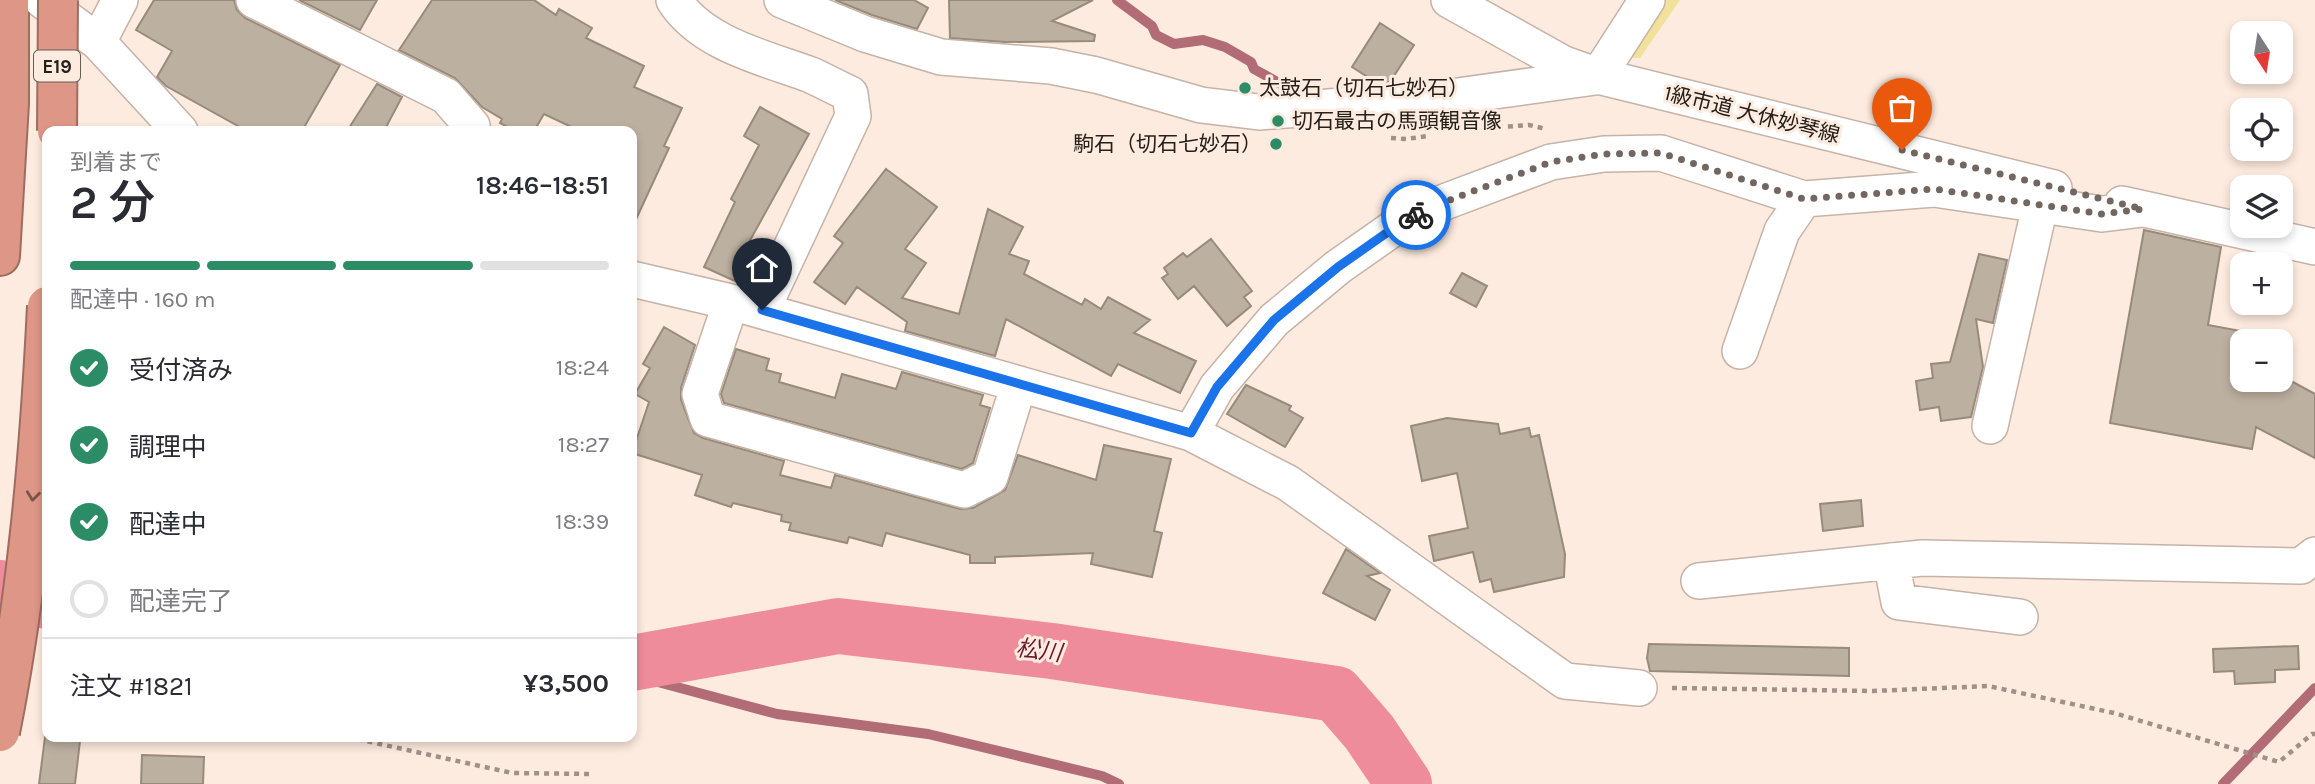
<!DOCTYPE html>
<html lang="ja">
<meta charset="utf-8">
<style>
:root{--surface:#fff;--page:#f7f7f7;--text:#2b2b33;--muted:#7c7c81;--line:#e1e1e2;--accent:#2c8c65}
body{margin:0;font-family:Karla,"Noto Sans JP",sans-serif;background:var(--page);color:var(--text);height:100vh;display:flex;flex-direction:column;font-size:26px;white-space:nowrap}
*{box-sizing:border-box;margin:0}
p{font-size:23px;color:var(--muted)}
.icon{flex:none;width:38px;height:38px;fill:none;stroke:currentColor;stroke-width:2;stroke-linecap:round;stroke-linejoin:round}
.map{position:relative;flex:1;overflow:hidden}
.drawer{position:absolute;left:42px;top:126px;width:595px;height:616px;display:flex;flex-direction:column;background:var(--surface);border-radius:14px;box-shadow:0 4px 10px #0003}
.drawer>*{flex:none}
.needle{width:46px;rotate:168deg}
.fabs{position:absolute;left:2230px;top:21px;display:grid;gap:14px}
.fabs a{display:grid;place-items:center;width:63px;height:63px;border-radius:14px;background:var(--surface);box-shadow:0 4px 10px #0003;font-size:35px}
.pin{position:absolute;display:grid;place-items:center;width:60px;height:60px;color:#fff;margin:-72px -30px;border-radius:50% 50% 50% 0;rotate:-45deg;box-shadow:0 0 7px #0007}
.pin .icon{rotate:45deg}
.courier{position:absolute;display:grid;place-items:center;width:70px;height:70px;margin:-35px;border:5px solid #1a73e8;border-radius:50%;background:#fff;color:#222;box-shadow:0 2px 9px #0007}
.head em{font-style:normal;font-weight:600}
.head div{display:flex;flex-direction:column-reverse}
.head{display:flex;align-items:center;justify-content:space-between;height:119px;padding:0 28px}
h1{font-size:46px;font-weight:600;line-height:52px}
.bar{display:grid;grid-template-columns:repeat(4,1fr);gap:10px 7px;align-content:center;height:84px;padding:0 28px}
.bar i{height:9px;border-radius:5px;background:var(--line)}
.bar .on{background:var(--accent)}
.bar p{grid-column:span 4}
.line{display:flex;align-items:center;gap:18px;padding:0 28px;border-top:2px solid var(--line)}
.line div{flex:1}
ol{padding:0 28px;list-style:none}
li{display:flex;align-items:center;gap:21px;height:77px}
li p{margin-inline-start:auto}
li .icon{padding:7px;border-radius:50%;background:var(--accent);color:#fff;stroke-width:4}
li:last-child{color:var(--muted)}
li i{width:38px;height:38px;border:4px solid var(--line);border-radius:50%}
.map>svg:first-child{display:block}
.green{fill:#f1e19b}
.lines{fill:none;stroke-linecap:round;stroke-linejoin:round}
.stream{stroke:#b26c75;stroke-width:10}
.river{stroke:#ee8c9c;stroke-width:56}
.building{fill:#bcb0a0;stroke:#978b7c;stroke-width:2}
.minor-casing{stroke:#c5b3a8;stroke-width:38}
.highway-casing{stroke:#9e6d61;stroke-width:42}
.path{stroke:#9f9188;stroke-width:4.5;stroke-dasharray:5 5;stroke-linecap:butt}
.minor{stroke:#fff;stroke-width:35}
.highway{stroke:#de9687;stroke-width:38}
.highway-bridge-casing{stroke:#9e6d61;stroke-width:42;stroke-linecap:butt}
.highway-bridge{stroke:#de9687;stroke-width:38}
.oneway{stroke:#79554c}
.done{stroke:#726760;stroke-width:7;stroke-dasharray:0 12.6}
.route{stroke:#1a73e8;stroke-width:9}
.poi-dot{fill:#2c8c65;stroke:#feebdf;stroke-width:2.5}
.labels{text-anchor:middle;stroke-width:6;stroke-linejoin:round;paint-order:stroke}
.shield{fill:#feebdf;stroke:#675d56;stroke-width:2}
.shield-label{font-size:19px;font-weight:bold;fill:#26201b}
.poi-label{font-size:21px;fill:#26201b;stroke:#feebdf;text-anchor:start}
.street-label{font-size:21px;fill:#26201b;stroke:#feebdf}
.water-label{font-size:23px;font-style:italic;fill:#6d172f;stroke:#feebdf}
</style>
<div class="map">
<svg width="2315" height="784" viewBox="0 0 2315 784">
<rect width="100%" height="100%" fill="#feebdf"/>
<path class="green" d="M1659 0H1680L1640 58H1621Z"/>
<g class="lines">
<path class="stream" d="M1117 0 1152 26 1156 35 1174 44 1203 40 1225 47 1251 62 1254 69 1306 98
M632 675 777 714 928 734 1102 776 1119 784
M2223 784 2315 688"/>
<path class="river" d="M0 588 47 601
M632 663 838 626 1052 651 1336 694 1369 732 1404 784"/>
</g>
<path class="building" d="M154 0H234L237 10 245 18 340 65 302 131H247L166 86 157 77 172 51 136 30Z
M299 0H377L360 30Z
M432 0H534L556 15 559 9 592 28 586 38 644 66 634 87 682 108 664 146 669 148 632 228V131H580L544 114 534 131H516L500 123 502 119 482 107 455 78 399 50Z
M835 0H914L928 8 917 29 872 15Z
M949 0H1093L1052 21 1095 35 1094 41 1005 42 950 38Z
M1380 23 1414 45 1390 82 1377 83 1352 67Z
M377 84 402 97 384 131H347Z
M760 107 809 134 748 244 756 248 739 283 704 267 735 202 731 199 759 145 744 136Z
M886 169 937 207 905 249 926 263 902 298 959 314 988 209 1023 227 1009 254 1029 261 1024 274 1082 305 1085 299 1101 309 1108 297 1150 320 1134 333 1196 361 1180 393 1118 364 1111 376 1006 319 995 356 905 331 907 322 857 287 845 304 814 282 843 243 834 236Z
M2144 230 2221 247 2208 325 2273 337 2272 341H2242V380H2280V375L2315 394V458L2256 427 2252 449 2110 423Z
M1211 239 1252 291 1244 297 1251 306 1227 326 1194 286 1178 299 1162 278 1168 274 1164 268 1183 253 1187 257Z
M1979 254 2007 260 1993 323 1976 319 1983 367 1971 417 1941 421 1939 407 1920 410 1916 381 1933 378 1931 364 1950 362Z
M1462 273 1487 286 1476 307 1450 293Z
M664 327 695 345 681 388V400L694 433 703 438 784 461 780 475 831 488 835 475 960 509 973 508 1005 490 1018 455 1096 480 1104 445 1171 459 1154 531 1162 533 1152 577 1091 564 1093 553 995 557V563H970V555L886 533 882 546 849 537 847 543 789 530 791 523 781 521 782 515 733 503 731 507 695 495 702 475 632 453 649 402 635 394 650 368 643 364Z
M736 349 769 359 766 370 781 374 779 382 835 398 842 374 896 389 902 372 983 395 980 405 990 408 973 463 962 469 724 403 721 394Z
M1246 385 1291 406 1289 410 1303 418 1285 447 1227 414Z
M1447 418 1498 424 1500 434 1529 428 1531 437 1539 435 1565 554 1564 577 1494 592 1491 579 1480 582 1473 552 1434 561 1429 536 1468 528 1457 473 1422 481 1411 426Z
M1861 500 1863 526 1823 531 1820 504Z
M1346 549 1380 573 1367 576 1390 590 1375 620 1323 593Z
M1649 644 1849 648V676L1650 671 1647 658Z
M2298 646 2299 669 2275 670V682L2235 684 2234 671 2214 672 2213 649Z
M45 737 80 741 75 784H39Z
M142 755 204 757 203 784H141Z"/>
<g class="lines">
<g class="minor-casing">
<path id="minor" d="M42 0 98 42 180 131
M254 0 446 96 472 126 469 131
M674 0C702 44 765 58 811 75 824 81 837 88 850 94L853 116 762 310
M782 0 865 34 941 57 1051 66 1096 75 1201 105 1259 112 1436 99 1595 77
M1449 0 1564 64 1598 76 2054 188
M98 42 120 0
M1598 76 1647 0
M2122 204 2315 247
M632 279 731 302 1191 433 1288 483 1565 681 1639 688
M731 302 700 394 708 419 964 490 990 477 1019 384
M1740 351 1782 231 1804 199
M1990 426 2040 206
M1191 433 1217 387 1274 320 1338 267 1405 220 1447 201 1551 162 1604 154 1661 153 1804 199 1934 189 2102 214 2143 209
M1891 561 1899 602 2020 617
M1699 581 1922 558 2301 566 2315 555"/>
</g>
<g class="highway-casing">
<path id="highway" d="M0 256 9 103V0"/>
</g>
<path class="path" d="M1488 128 1529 125 1546 129
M1391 138 1406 139 1428 136
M1672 688 1873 691 1988 686 2114 713 2279 762 2312 734H2315
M348 737 512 773 589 774"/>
<use href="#minor" class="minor"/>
<use href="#highway" class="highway"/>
<g class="highway-bridge-casing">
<path id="highway-bridge" d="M57 131 58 0
M0 732C28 592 40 448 47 306"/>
</g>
<use href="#highway-bridge" class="highway-bridge"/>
</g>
<defs><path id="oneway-chevron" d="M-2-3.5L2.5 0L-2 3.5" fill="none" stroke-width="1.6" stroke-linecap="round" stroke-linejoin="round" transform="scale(1.75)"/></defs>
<use class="oneway" href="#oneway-chevron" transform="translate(33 496) rotate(97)"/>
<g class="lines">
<path class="done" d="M1416 215 1447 201 1551 162 1604 154 1661 153 1804 199 1934 189 2102 214 2143 209 1902 150"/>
<path class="route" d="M762 310 1191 433 1217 387 1274 320 1338 267 1405 220 1416 215"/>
</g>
<g class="poi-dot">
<circle cx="1245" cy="88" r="7"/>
<circle cx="1278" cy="121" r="7"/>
<circle cx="1276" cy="144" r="7"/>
</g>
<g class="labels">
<rect class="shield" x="34" y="50.5" width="46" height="31" rx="5"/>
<g class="shield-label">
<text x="57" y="73">E19</text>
</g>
<g class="poi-label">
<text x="1259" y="95">太鼓石（切石七妙石）</text>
<text x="1292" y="128">切石最古の馬頭観音像</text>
<text x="1262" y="151" text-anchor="end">駒石（切石七妙石）</text>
</g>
<g class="street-label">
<text transform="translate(1752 114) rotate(14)" y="7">1級市道 大休妙琴線</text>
</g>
<g class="water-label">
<text transform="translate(1039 650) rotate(7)" y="8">松川</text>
</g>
</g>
</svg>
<div class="fabs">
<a><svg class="needle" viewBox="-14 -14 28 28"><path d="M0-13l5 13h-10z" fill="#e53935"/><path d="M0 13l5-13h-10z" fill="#7c7c81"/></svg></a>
<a><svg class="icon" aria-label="locate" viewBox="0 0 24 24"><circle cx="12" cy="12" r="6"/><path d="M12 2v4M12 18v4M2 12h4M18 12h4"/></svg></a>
<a><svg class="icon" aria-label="layers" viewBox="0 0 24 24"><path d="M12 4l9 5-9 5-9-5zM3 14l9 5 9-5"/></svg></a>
<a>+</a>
<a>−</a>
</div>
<div class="pin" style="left:1902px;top:150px;background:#ea580c"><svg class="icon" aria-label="bag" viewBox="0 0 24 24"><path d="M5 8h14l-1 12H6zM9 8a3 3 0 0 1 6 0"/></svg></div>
<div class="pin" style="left:762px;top:310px;background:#1f2937"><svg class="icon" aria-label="home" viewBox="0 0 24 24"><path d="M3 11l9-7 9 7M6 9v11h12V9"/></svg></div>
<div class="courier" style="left:1416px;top:215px"><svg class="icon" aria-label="bike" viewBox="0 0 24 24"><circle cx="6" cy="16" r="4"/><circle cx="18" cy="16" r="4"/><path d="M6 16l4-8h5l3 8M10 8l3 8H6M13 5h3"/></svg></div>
<section class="drawer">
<div class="head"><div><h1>2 分</h1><p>到着まで</p></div><em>18:46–18:51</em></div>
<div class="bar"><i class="on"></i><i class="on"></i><i class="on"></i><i></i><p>配達中 · 160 m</p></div>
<ol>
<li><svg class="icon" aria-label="check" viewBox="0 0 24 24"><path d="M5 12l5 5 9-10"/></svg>受付済み<p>18:24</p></li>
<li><svg class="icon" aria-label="check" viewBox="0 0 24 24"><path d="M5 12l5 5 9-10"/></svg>調理中<p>18:27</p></li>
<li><svg class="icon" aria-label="check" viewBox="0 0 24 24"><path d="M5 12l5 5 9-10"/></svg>配達中<p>18:39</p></li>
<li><i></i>配達完了</li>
</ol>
<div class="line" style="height:91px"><div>注文 #1821</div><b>¥3,500</b></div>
</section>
</div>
